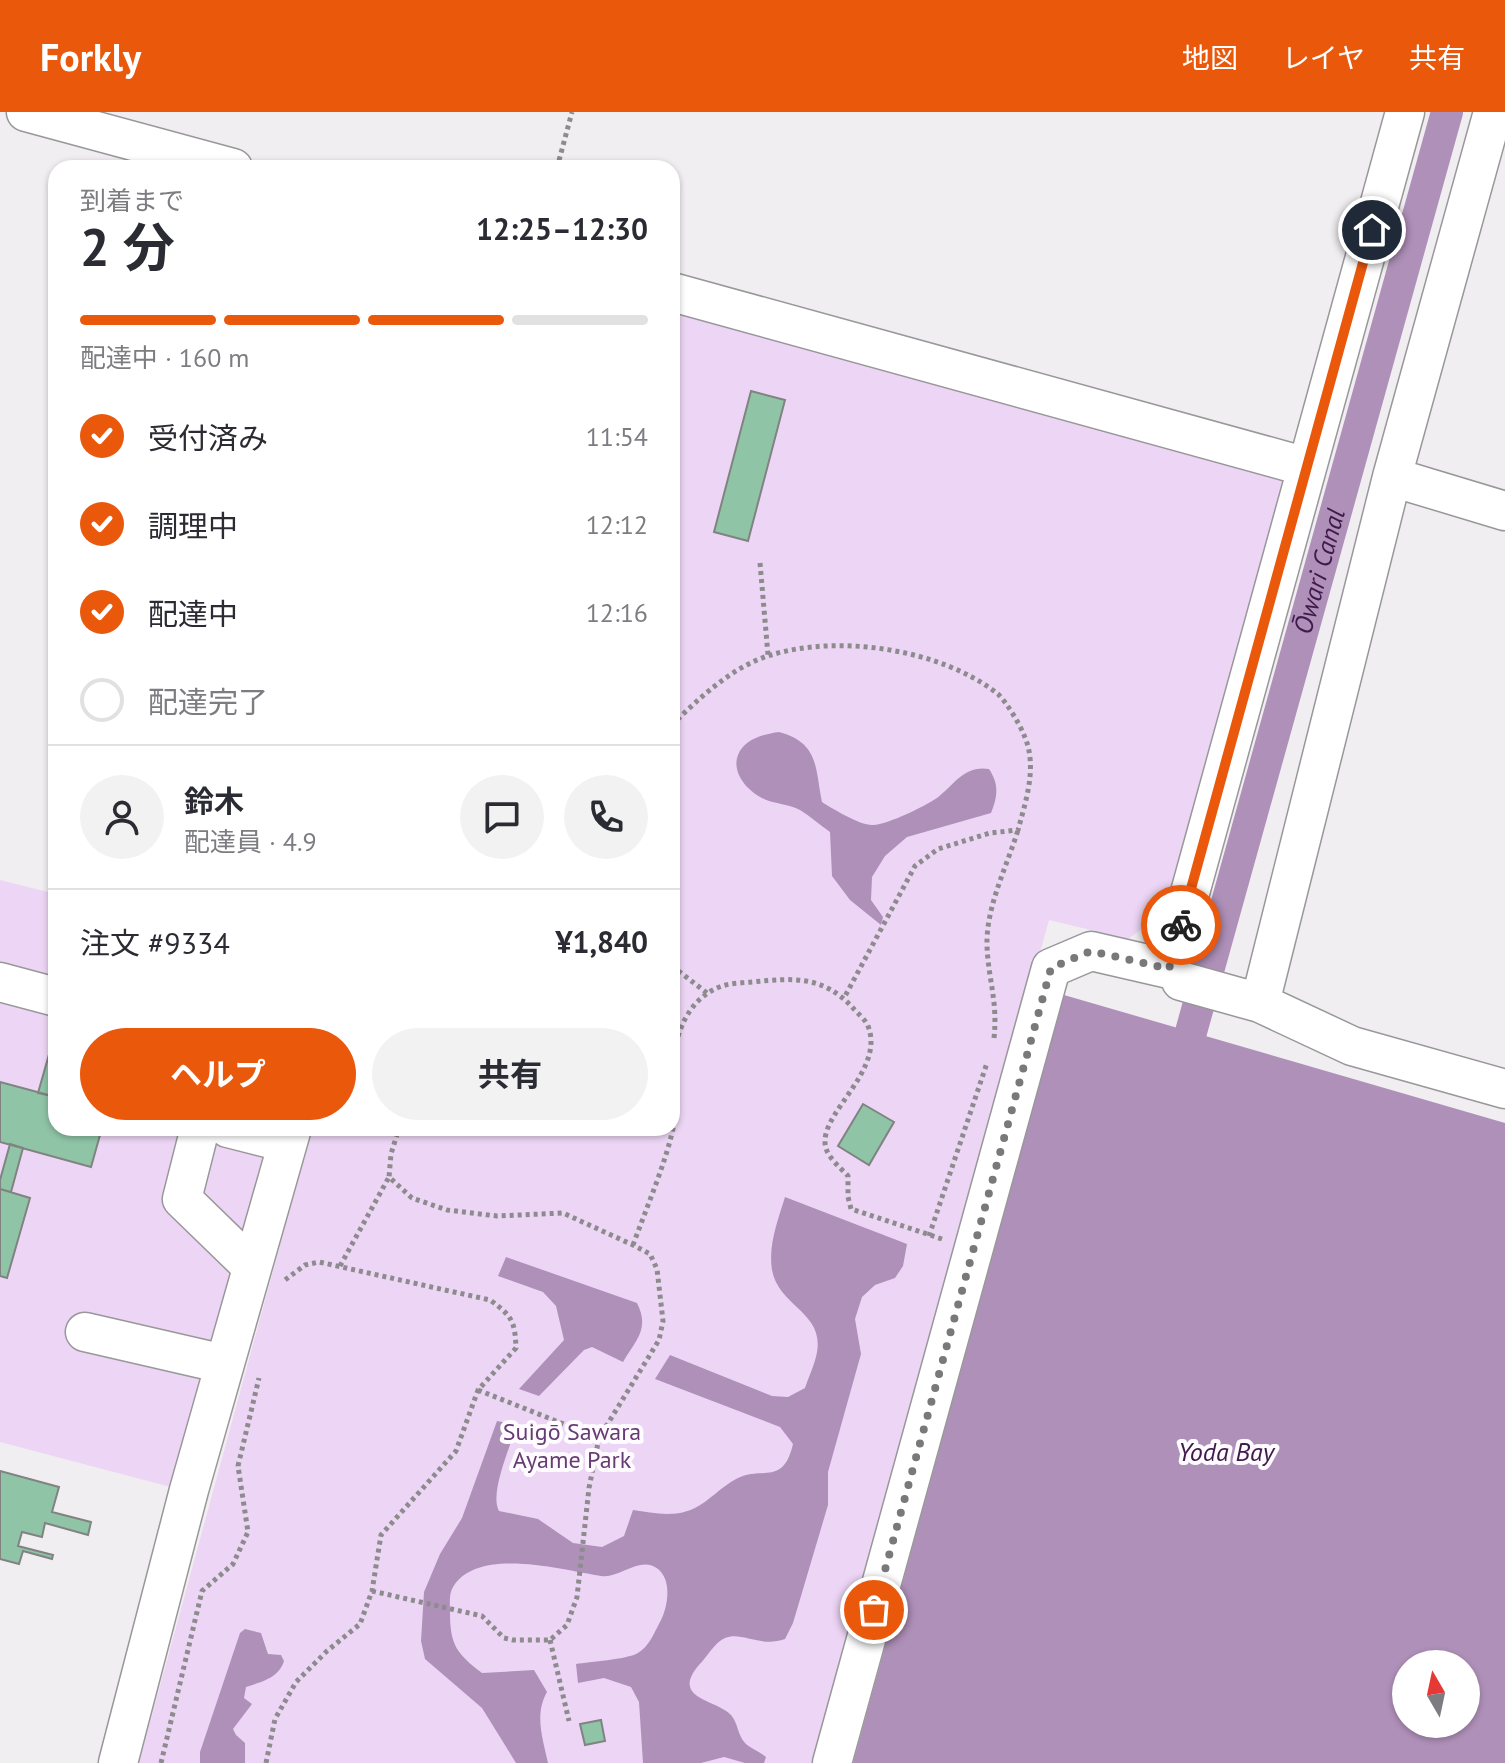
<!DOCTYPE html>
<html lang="ja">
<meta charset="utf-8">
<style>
:root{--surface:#fff;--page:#f2f2f3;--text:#2b2b33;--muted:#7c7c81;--line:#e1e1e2;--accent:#ea580c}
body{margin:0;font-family:"PT Sans","Noto Sans JP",sans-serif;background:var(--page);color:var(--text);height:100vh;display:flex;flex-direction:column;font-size:30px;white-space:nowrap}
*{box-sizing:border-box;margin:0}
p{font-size:26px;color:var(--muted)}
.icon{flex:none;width:44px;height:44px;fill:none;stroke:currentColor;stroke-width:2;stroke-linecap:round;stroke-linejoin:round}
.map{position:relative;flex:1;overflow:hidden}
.sheet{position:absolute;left:48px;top:48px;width:632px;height:976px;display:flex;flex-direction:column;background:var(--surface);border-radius:24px;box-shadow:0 2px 6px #0004}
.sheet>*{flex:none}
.needle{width:52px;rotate:351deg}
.fabs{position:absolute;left:1392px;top:1538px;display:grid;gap:16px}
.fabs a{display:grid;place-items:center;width:88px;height:88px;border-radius:50%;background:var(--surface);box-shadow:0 2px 6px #0004;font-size:40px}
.pin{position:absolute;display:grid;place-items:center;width:68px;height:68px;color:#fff;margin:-34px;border:4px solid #fff;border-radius:50%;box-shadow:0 2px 8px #0007}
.courier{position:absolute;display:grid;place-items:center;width:80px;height:80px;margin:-40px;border:6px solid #ea580c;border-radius:50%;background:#fff;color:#222;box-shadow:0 2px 10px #0007}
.head em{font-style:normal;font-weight:700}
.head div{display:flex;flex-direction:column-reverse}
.head{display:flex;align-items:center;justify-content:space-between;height:136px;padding:0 32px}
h1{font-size:52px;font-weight:700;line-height:60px}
.bar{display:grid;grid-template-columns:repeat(4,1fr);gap:12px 8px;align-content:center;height:96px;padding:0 32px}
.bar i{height:10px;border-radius:6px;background:var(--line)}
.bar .active{background:var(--accent)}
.bar p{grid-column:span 4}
.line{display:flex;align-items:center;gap:20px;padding:0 32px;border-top:2px solid var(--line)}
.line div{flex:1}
.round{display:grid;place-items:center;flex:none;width:84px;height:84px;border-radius:42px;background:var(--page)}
ol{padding:0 32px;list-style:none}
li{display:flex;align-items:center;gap:24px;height:88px}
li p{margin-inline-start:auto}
li .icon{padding:8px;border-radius:50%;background:var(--accent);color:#fff;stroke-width:4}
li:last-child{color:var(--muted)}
li i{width:44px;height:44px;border:4px solid var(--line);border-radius:50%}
.cta{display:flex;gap:16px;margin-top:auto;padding:16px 32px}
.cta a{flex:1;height:92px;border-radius:48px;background:var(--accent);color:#fff;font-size:32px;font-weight:700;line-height:92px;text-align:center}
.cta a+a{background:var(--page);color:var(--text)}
header{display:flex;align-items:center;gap:48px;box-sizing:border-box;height:112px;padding:0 40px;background:var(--accent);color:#fff}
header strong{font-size:38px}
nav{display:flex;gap:44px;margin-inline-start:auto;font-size:28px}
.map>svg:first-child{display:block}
.green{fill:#edd6f5}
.water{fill:#af90b9;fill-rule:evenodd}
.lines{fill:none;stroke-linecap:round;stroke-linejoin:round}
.canal{stroke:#af90b9;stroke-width:32}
.building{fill:#8fc4a7;stroke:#808381;stroke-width:2}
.minor-casing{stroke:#99979a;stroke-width:41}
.path{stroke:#8d8b8d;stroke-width:5;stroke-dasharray:4 4;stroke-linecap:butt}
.minor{stroke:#fff;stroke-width:38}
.done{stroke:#79787a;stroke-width:8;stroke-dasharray:0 14.4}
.route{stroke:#ea580c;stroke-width:10}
.labels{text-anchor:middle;stroke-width:8;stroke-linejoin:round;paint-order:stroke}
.park-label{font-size:24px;fill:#663c73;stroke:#fefcff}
.water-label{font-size:26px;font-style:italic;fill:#41194c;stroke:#fefcff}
</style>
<header>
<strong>Forkly</strong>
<nav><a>地図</a><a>レイヤ</a><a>共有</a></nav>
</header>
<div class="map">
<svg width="1505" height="1651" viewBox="0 0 1505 1651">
<rect width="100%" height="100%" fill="#f1eef2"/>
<path class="green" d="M672 199 1287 369 1167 799 1128 827 1049 808 815 1651H139L312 1016H672Z
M0 768 56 782V1016H275L182 1378 0 1330Z"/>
<path class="water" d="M779 620C819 631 815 655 822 690 833 697 861 714 873 713 889 712 923 695 937 686 954 673 964 653 989 657 999 672 998 684 991 701L907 725 885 744 872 765 871 788 883 805 881 813 850 788 832 764 830 720C820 713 810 704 800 698 789 692 775 692 764 687 748 680 731 661 738 643 744 627 764 622 779 620Z
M1064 883 1505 1011V1651H853ZM1466 1552V1612H1406V1552Z
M785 1085 907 1132 903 1154 895 1166 875 1173 862 1185 855 1207 861 1242 828 1360V1393L793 1511 785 1527C760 1536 742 1519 725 1526 715 1530 707 1545 699 1553 670 1587 716 1587 731 1603 738 1611 738 1624 745 1631 750 1636 760 1640 766 1645L764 1651H745L724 1645 701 1651H643L639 1590 631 1575 604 1566 578 1571 576 1552C590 1550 626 1547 636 1542 649 1536 655 1519 661 1508 668 1494 672 1468 658 1457 640 1443 620 1467 601 1464 562 1458 475 1433 452 1477 449 1483 450 1493 450 1501 450 1533 457 1542 482 1561L534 1558 547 1580C534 1603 543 1627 548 1651H516L482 1596 425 1547 421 1529 424 1480 440 1442 462 1406 497 1309 517 1313C511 1333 489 1381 499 1399L538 1407 573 1431 602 1435 624 1424 633 1398C653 1401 675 1406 695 1396 709 1389 721 1375 736 1367 762 1353 783 1375 793 1332L780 1315 655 1267 670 1243 772 1284 788 1285 805 1276C809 1264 815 1252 817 1240 824 1200 779 1195 772 1158 768 1133 778 1108 785 1085Z
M506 1145 637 1191C650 1217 636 1228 623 1250L592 1235 584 1238 539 1284 519 1277 564 1228 556 1194 543 1180 498 1164Z
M245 1517 261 1521 268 1542 281 1543 284 1549C279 1566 261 1570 246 1575L244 1586 252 1592 233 1617 236 1623 245 1631V1651H200V1640L240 1521Z"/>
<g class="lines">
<path class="canal" id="s1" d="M1183 961 1191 920 1447 0"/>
</g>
<path class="building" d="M751 279 785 288 748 429 714 420Z
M56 918V985L38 981Z
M0 970 56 985V1016H102L91 1055 0 1030Z
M863 992 894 1010 869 1053 838 1034Z
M10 1032 23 1036 11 1080 0 1077V1068Z
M0 1077 30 1086 7 1166 0 1164Z
M0 1359 59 1375 52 1400 91 1410 88 1423 45 1411 42 1425 22 1420 18 1434 53 1443 52 1447 23 1439 19 1452 0 1447Z
M601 1608 605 1629 585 1633 580 1612Z"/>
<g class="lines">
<g class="minor-casing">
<path id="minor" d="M26 0 233 56
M672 180 1307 355
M1392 365 1505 399
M1181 869 1260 891 1352 934 1505 977
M0 870 56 885
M1260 891 1392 365 1493 0
M200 1016 182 1087 252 1155
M228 1016 287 1031
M85 1220 224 1252
M118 1651 189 1378 292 1016
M832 1651 1051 856 1091 839 1169 857 1405 0"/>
</g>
<path class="path" d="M557 56 572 0
M760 451 768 543
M672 613C699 586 733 554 771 543 839 522 941 537 998 582 1007 591 1019 611 1024 623 1038 654 1026 688 1018 718L990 721 938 737 915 754 844 886
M672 854 707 881
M994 926C998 889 988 867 987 833 986 795 1007 754 1018 718
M929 1124 987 951
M633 1133C646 1097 667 1048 674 1012 678 991 674 972 674 951 675 919 690 885 722 874 731 871 742 871 752 870 793 866 823 863 853 896 857 901 866 908 868 914 885 957 824 998 825 1030 825 1044 840 1055 848 1064V1085L851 1097 942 1127
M340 1154 389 1065
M478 1278 599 1326
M372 1479 482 1504 504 1526 513 1528H550L567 1513 577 1485 589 1376 599 1326 659 1228 663 1209 657 1157 650 1142 633 1133 563 1101 497 1104 447 1098 412 1086 389 1065 391 1042 399 1016
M550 1528 569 1609
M161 1651 202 1479 233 1452 248 1420 238 1354 259 1266
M266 1651 275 1607 296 1570 327 1539 360 1512 372 1479 381 1423 456 1339 478 1278 516 1236C515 1209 512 1204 490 1188L319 1150 305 1153 285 1168"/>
<use href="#minor" class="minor"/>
</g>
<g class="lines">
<path class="done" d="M874 1498 1051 856 1091 839 1169 857 1181 813"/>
<path class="route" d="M1181 813 1372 118"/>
</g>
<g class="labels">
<g class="park-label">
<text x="572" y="1328">Suigō Sawara<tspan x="572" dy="28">Ayame Park</tspan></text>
</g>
<g class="water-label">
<text dy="9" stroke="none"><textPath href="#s1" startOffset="520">Ōwari Canal</textPath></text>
<text x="1226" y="1349">Yoda Bay</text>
</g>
</g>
</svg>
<div class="fabs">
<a><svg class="needle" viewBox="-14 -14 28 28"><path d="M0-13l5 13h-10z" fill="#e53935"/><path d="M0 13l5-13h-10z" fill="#7c7c81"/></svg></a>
</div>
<div class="pin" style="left:874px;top:1498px;background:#ea580c"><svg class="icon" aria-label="bag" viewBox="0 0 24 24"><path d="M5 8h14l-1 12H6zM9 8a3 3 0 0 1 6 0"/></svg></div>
<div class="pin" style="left:1372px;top:118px;background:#1f2937"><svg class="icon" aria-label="home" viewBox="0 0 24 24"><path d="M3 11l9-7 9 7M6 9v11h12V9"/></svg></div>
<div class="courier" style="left:1181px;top:813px"><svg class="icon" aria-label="bike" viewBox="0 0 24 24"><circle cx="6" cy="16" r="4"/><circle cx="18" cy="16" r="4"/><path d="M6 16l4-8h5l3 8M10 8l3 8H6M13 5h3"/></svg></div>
<section class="sheet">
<div class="head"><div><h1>2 分</h1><p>到着まで</p></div><em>12:25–12:30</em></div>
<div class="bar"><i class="active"></i><i class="active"></i><i class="active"></i><i></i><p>配達中 · 160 m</p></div>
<ol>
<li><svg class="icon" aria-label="check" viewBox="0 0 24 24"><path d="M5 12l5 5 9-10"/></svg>受付済み<p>11:54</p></li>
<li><svg class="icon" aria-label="check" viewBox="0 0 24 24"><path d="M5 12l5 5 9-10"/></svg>調理中<p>12:12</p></li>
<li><svg class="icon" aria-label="check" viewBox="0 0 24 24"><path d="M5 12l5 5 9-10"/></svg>配達中<p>12:16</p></li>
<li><i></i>配達完了</li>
</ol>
<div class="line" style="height:144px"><a class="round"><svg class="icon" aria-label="person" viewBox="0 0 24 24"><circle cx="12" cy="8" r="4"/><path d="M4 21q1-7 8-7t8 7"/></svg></a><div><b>鈴木</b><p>配達員 · 4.9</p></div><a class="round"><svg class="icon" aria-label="chat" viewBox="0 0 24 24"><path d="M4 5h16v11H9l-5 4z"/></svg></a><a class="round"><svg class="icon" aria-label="phone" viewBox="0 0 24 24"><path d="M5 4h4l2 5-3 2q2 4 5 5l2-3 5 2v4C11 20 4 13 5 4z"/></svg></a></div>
<div class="line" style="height:104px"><div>注文 #9334</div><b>¥1,840</b></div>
<div class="cta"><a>ヘルプ</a><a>共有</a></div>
</section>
</div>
